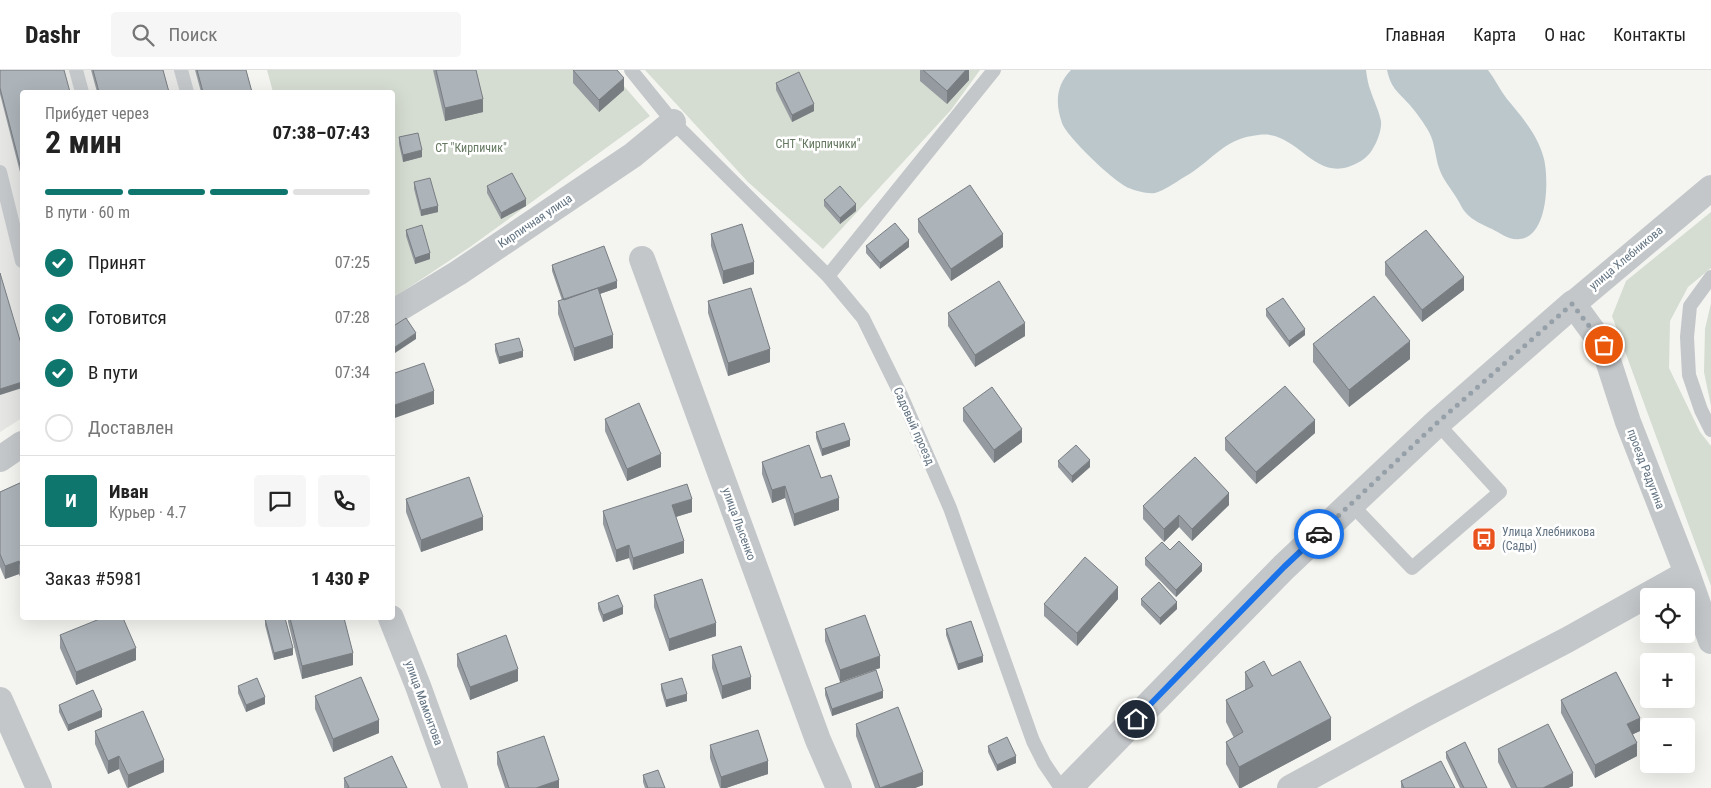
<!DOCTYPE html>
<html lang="ru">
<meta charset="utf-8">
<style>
:root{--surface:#fff;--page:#f6f6f6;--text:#222;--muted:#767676;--line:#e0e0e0;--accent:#0f766e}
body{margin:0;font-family:"Roboto Condensed",sans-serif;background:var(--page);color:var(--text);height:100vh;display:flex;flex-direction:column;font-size:19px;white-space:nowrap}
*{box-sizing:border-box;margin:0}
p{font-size:16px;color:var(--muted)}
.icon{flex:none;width:28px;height:28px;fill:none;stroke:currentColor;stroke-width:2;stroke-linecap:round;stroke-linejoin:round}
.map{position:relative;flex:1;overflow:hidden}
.drawer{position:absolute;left:20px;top:20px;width:375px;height:530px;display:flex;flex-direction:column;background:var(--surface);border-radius:5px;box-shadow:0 5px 20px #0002}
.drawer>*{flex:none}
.controls{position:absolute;left:1640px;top:518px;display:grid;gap:10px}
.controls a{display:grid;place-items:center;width:55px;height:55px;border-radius:5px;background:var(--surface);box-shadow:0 5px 20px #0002;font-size:25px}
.pin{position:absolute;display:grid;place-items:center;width:42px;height:42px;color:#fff;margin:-21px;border:2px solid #fff;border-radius:50%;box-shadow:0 1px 5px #0007}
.courier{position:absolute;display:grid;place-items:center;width:50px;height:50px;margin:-25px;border:4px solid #1a73e8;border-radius:50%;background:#fff;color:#222;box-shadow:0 1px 6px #0007}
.summary em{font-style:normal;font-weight:700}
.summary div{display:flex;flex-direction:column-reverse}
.summary{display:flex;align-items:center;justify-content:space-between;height:85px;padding:0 25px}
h1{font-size:32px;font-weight:700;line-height:38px}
.bar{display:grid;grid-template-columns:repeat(4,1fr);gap:8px 5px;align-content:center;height:60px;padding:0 25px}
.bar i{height:6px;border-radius:4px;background:var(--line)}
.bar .selected{background:var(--accent)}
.bar p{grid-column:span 4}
.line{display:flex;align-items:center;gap:12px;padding:0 25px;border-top:1px solid var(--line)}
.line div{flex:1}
.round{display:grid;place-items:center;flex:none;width:52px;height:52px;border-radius:5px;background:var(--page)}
ol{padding:0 25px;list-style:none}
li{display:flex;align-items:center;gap:15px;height:55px}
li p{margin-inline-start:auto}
li .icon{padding:5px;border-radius:50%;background:var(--accent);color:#fff;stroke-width:4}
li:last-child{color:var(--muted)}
li i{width:28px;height:28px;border:2px solid var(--line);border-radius:50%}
header{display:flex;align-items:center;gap:30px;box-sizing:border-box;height:70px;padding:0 25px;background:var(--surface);border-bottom:1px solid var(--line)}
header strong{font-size:24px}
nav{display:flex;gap:28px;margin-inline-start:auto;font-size:18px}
.search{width:350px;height:45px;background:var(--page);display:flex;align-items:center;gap:12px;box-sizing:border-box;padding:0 18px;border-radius:5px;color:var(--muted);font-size:19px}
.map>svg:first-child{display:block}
.built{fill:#e5e6e4}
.green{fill:#d5dcd1}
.water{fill:#bcc7cc}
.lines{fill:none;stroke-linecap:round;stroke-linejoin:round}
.service{stroke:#c4c7ca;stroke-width:14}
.minor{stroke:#c4c7ca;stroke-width:26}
.tertiary{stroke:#c4c7ca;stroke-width:28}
.wall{fill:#949a9f}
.shaded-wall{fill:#787d82}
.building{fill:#acb3b9;stroke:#787d82}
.done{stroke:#95a0a8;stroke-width:5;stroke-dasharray:0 9}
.route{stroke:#1a73e8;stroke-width:6}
.labels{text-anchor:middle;stroke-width:5;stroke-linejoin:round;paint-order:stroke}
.park-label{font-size:12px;fill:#657961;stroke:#fff}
.street-label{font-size:12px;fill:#627382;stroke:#fff}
.poi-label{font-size:12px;fill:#627382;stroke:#fff;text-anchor:start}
</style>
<header>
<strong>Dashr</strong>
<div class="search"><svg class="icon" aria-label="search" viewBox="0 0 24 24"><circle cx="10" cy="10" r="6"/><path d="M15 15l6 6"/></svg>Поиск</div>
<nav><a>Главная</a><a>Карта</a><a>О нас</a><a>Контакты</a></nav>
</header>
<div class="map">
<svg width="1711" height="718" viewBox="0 0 1711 718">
<rect width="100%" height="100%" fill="#f4f5f0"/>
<path class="built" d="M0 0H245L251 22H22V348L0 362Z"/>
<path class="green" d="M267 0H610L650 46 470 177 393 228 392 22H273Z
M645 0H980L951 40 823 179 748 112Z
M1711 142V198L1688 217 1670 251 1669 298 1700 362 1711 376V516L1612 246 1626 211Z
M1711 233V336L1704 302 1705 259Z"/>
<path class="water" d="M1071 0H1366C1367 7 1368 15 1371 22 1374 31 1379 41 1381 51 1382 61 1376 75 1370 83 1364 90 1357 94 1348 97 1316 107 1300 70 1270 65 1265 64 1257 65 1252 66 1227 69 1211 90 1191 103 1188 105 1184 107 1181 109 1173 114 1165 120 1155 123 1147 124 1136 121 1129 118 1115 113 1066 66 1062 53 1055 33 1056 15 1071 0Z
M1387 0H1488C1495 9 1500 20 1507 29 1522 47 1538 65 1544 89 1549 110 1548 166 1520 169 1510 171 1500 163 1492 159 1483 155 1472 150 1466 143 1462 139 1460 133 1456 127 1450 117 1443 110 1439 98 1435 86 1435 73 1429 62 1424 53 1416 42 1409 34 1397 21 1391 18 1387 0Z"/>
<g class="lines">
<path class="service" d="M76 0 82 22
M181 0 187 22
M631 0 673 52 828 206 863 248 901 325 950 438 1033 671 1044 693 1061 718
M0 102 22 191
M828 206 994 0
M1711 207 1690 236 1687 267 1689 305 1701 340 1711 360
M1351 434 1412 498 1500 422 1437 353"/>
<path class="minor" d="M1711 118 1573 234 1603 275 1628 352 1687 503 1711 571
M642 189 818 670 839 718
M392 243 458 203 633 85 673 52
M0 389 22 374
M391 548 418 616 455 718
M0 630 39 718
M1290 718 1423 645 1567 570 1687 503"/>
<path class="tertiary" d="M1068 718 1284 497 1437 353 1573 234"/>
</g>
<path class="wall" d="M0 0 22 22V110L0 24Z
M91 0H163L169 22H97Z
M195 0H246L252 22H201Z
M433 0H476L483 42 445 51Z
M573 0 624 20 599 42 573 13Z
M920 0H969V10L947 34 920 11Z
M776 13 814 41 792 52 776 20Z
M399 67 422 87 403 92 399 74Z
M414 112 438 142 421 146 414 119Z
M487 116 526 136 501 149 487 123Z
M824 130 856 141 840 154 824 136Z
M918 149 1003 177 951 211 918 162Z
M406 160 430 189 415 194 406 166Z
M711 164 754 204 723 214 711 176Z
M866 176 909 177 880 199 866 183Z
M1385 192 1464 220 1422 252 1385 205Z
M552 195 617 218 600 224 613 278 574 291 558 244V231L562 230 552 201Z
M708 231 770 292 728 306 708 243Z
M1266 239 1305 265 1289 277 1266 246Z
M948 243 1025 266 975 297 948 256Z
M495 274 523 287 499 294 495 281Z
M1313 274 1410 289 1349 337 1313 292Z
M963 338 1022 372 994 393 963 351Z
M605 349 661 397 627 411 605 361Z
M816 362 850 376 822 386 816 368Z
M1315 363 1256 414 1225 380V368Z
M1058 391 1090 397 1072 413 1058 397Z
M762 392 821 408 839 440 794 456 785 428 772 433 762 404Z
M22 412V512L19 504 5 509 0 497V422Z
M406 429 483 460 421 482 406 442Z
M1229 435 1192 471 1179 457 1164 472 1143 449V436Z
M603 441 692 442 676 447 684 483 633 500 629 488 616 492 603 454Z
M1170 480 1202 501 1176 527 1145 495V488Z
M654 525 716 566 669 581 654 537Z
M1118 529 1077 576 1044 546V534Z
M1141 529 1177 539 1160 555 1141 535Z
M598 533 623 544 603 552 598 539Z
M288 548H344L353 595 302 609 288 552Z
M265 549 293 585 274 590 265 555Z
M825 559 880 598 840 612 825 571Z
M946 559 983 592 958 600 946 565Z
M60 565 136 590 76 615 60 578Z
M457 584 518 611 470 630 457 596Z
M712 585 751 619 722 629 712 598Z
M1245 602 1272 606 1331 670 1241 718H1239L1226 694V672L1234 668 1226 652V630L1245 620Z
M661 614 687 631 666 637 661 620Z
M238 616 265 634 246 642 238 623Z
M825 618 883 628 832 646 825 625Z
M315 626 379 663 333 682 315 639Z
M1561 630 1640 661 1633 664 1637 686 1595 708 1561 643Z
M59 635 102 647 68 661 59 642Z
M856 654 923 715 915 718H875L856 666Z
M95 661 164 702 127 718 119 699 108 704 95 674Z
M710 675 768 704 726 718H720L710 688Z
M988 676 1016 693 997 701 988 682Z
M1498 679 1573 716 1568 718H1511L1498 692Z
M497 682 559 718H505L497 694Z
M1446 682 1487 718H1460L1446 688Z
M643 705 665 718H645L643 712Z
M344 708 407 718H344Z
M1401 711 1455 718H1401Z"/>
<path class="shaded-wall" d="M966 0H969V10L947 34V21Z
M624 8V20L599 42V30Z
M483 29V42L445 51V38Z
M814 34V41L792 52V45Z
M422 80V87L403 92V85Z
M526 129V136L501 149V143Z
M856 134V141L840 154V148Z
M438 136V142L421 146V140Z
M1003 164V177L951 211V199Z
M909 170V177L880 199V193Z
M430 183V189L415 194V188Z
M754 192V204L723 214V201Z
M1464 207V220L1422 252V240Z
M617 211V218L564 236V230Z
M1025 253V266L975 297V285Z
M1305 259V265L1289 277V271Z
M416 263V269L392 285V279Z
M613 265V278L574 291V278Z
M1410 271V289L1349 337V320Z
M770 279V292L728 306V293Z
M523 281V287L499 294V287Z
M22 312V318L0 325V319Z
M434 321V334L392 349V336Z
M1315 350V363L1256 414V402Z
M1022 359V372L994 393V380Z
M850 370V376L822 386V379Z
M661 384V397L627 411V399Z
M1090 390V397L1072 413V406Z
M785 416V428L772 433V420Z
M1229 423V435L1192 471V459Z
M839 428V440L794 456V444Z
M692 429V442L672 448V435Z
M1179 445V457L1164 472V459Z
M483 447V460L421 482V470Z
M684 471V483L633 500V488Z
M629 475V488L616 492V480Z
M19 491V504L5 509V496Z
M1202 494V501L1176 527V520Z
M1118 517V529L1077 576V563Z
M1177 532V539L1160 555V548Z
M623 537V544L603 552V545Z
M716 553V566L669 581V569Z
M136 578V590L76 615V602Z
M293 578V585L274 590V583Z
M353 583V595L302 609V596Z
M880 586V598L840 612V600Z
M983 586V592L958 600V594Z
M518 599V611L470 630V617Z
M751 607V619L722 629V616Z
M883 621V628L832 646V639Z
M687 624V631L666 637V630Z
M265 627V634L246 642V635Z
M102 640V647L68 661V655Z
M1331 648V670L1241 718H1239V697Z
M1640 648V661L1627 667V654Z
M379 650V663L333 682V669Z
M1637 673V686L1595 708V695Z
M119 686V699L108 704V691Z
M1016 686V693L997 701V695Z
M164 690V702L128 718V705Z
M768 691V704L726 718H721V707Z
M923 702V715L915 718H881Z
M1573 703V716L1568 718H1543Z
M559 710V718H536Z"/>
<path class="building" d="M0 0H64L70 22H22V103L0 18Z
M93 0H163L169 22H99Z
M197 0H246L252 22H203Z
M436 0H476L483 29 445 38Z
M573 0H617L624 8 599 30Z
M923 0H966L947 21Z
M799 2 814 34 792 45 776 13Z
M418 63 422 80 403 85 399 67Z
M512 103 526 129 501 143 487 116Z
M430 108 438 136 421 140 414 112Z
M970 115 1003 164 951 199 918 149Z
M840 116 856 134 840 148 824 130Z
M895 153 909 170 880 193 866 176Z
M742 154 754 192 723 201 711 164Z
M422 155 430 183 415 188 406 160Z
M1426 160 1464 207 1422 240 1385 192Z
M604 176 617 211 564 230 552 195Z
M0 203 22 277V312L0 319Z
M999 211 1025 253 975 285 948 243Z
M598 218 613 265 574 278 558 231Z
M751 218 770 279 728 293 708 231Z
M1374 226 1410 271 1349 320 1313 274Z
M1283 228 1305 259 1289 271 1266 239Z
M406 248 416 263 392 279V257Z
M519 268 523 281 499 287 495 274Z
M424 293 434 321 392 336V304Z
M1285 316 1315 350 1256 402 1225 368Z
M992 317 1022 359 994 380 963 338Z
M639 333 661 384 627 399 605 349Z
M844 353 850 370 822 379 816 362Z
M809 375 821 408 831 405 839 428 794 444 785 416 772 420 762 392Z
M1076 375 1090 390 1072 406 1058 391Z
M1195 387 1229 423 1192 459 1179 445 1164 459 1143 436Z
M469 407 483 447 421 470 406 429Z
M22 412V500L19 491 5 496 0 484V422Z
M687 414 692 429 672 435 684 471 633 488 629 475 616 480 603 441Z
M1179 471 1202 494 1176 520 1145 488 1162 472 1170 480Z
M1085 487 1118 517 1077 563 1044 534Z
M702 509 716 553 669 569 654 525Z
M1159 512 1177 532 1160 548 1141 529Z
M618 525 623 537 603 545 598 533Z
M865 545 880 586 840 600 825 559Z
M102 548H123L136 578 76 602 60 565Z
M270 548H285L293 578 274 583 265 549Z
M290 548H344L353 583 302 596Z
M971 551 983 586 958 594 946 559Z
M506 565 518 599 470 617 457 584Z
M741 576 751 607 722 616 712 585Z
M1264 591 1272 606 1300 591 1331 648 1239 697 1226 672 1243 662 1226 630 1253 616 1245 602Z
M876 600 883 621 832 639 825 618Z
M1616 602 1640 648 1627 654 1637 673 1595 695 1561 630Z
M361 607 379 650 333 669 315 626Z
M257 608 265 627 246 635 238 616Z
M682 608 687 624 666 630 661 614Z
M93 620 102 640 68 655 59 635Z
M898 637 923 702 880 718 856 654Z
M143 641 164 690 128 705 119 686 108 691 95 661Z
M1548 654 1573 703 1543 718H1517L1498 679Z
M758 660 768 691 721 707 710 675Z
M544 666 559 710 536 718H509L497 682Z
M1007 667 1016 686 997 695 988 676Z
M1465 672 1487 718H1464L1446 682Z
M392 686 407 718H347L349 717 344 708Z
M1441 691 1455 718H1404L1401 711Z
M658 700 665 718H648L643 705Z"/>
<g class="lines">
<path class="done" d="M1319 464 1437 353 1572 234 1604 275"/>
<path class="route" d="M1136 649 1284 497 1319 464"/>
</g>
<defs>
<g id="bus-square" transform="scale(1.25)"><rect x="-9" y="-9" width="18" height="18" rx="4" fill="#e9521c" stroke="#fff"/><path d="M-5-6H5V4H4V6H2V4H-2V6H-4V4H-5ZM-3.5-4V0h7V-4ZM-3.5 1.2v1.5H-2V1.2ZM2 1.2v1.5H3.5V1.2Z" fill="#fff"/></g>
</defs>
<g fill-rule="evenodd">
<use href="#bus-square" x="1484" y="469"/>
</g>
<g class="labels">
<g class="park-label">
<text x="818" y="78">СНТ "Кирпичики"</text>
<text x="471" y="82">СТ "Кирпичик"</text>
</g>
<g class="street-label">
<text transform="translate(535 151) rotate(-34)" y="4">Кирпичная улица</text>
<text transform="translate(1626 188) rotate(-40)" y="4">улица Хлебникова</text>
<text transform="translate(914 356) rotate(66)" y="4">Садовый проезд</text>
<text transform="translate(1646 399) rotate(69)" y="4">проезд Радугина</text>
<text transform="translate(739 454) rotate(70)" y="4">улица Лысенко</text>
<text transform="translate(424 633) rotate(70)" y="4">улица Мамонтова</text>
</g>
<g class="poi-label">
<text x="1502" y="466">Улица Хлебникова<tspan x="1502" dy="14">(Сады)</tspan></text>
</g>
</g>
</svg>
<div class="controls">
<a><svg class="icon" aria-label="locate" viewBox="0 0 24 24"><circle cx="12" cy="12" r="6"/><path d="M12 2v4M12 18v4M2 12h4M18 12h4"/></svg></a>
<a>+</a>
<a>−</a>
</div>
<div class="pin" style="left:1604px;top:275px;background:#ea580c"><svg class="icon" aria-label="bag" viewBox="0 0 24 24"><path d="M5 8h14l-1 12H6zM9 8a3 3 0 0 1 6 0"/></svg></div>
<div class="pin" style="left:1136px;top:649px;background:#1f2937"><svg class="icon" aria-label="home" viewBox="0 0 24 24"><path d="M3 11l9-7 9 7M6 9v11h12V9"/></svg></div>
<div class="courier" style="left:1319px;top:464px"><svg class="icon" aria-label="car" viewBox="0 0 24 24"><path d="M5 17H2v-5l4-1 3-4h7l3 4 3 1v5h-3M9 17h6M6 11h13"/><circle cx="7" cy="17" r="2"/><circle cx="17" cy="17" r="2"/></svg></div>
<section class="drawer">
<div class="summary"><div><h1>2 мин</h1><p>Прибудет через</p></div><em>07:38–07:43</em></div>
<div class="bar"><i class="selected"></i><i class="selected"></i><i class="selected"></i><i></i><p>В пути · 60 m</p></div>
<ol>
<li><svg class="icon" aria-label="check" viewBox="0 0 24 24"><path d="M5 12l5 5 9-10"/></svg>Принят<p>07:25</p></li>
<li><svg class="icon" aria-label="check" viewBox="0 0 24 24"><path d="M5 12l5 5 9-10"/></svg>Готовится<p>07:28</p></li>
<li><svg class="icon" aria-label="check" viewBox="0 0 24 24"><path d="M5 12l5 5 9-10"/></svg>В пути<p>07:34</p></li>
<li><i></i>Доставлен</li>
</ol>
<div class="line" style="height:90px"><b class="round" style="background:var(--accent);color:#fff">И</b><div><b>Иван</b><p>Курьер · 4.7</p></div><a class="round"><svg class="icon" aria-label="chat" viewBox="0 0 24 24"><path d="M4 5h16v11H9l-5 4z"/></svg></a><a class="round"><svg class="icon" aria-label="phone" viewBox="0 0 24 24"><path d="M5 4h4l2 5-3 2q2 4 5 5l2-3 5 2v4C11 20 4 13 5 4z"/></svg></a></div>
<div class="line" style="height:65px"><div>Заказ #5981</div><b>1 430 ₽</b></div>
</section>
</div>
